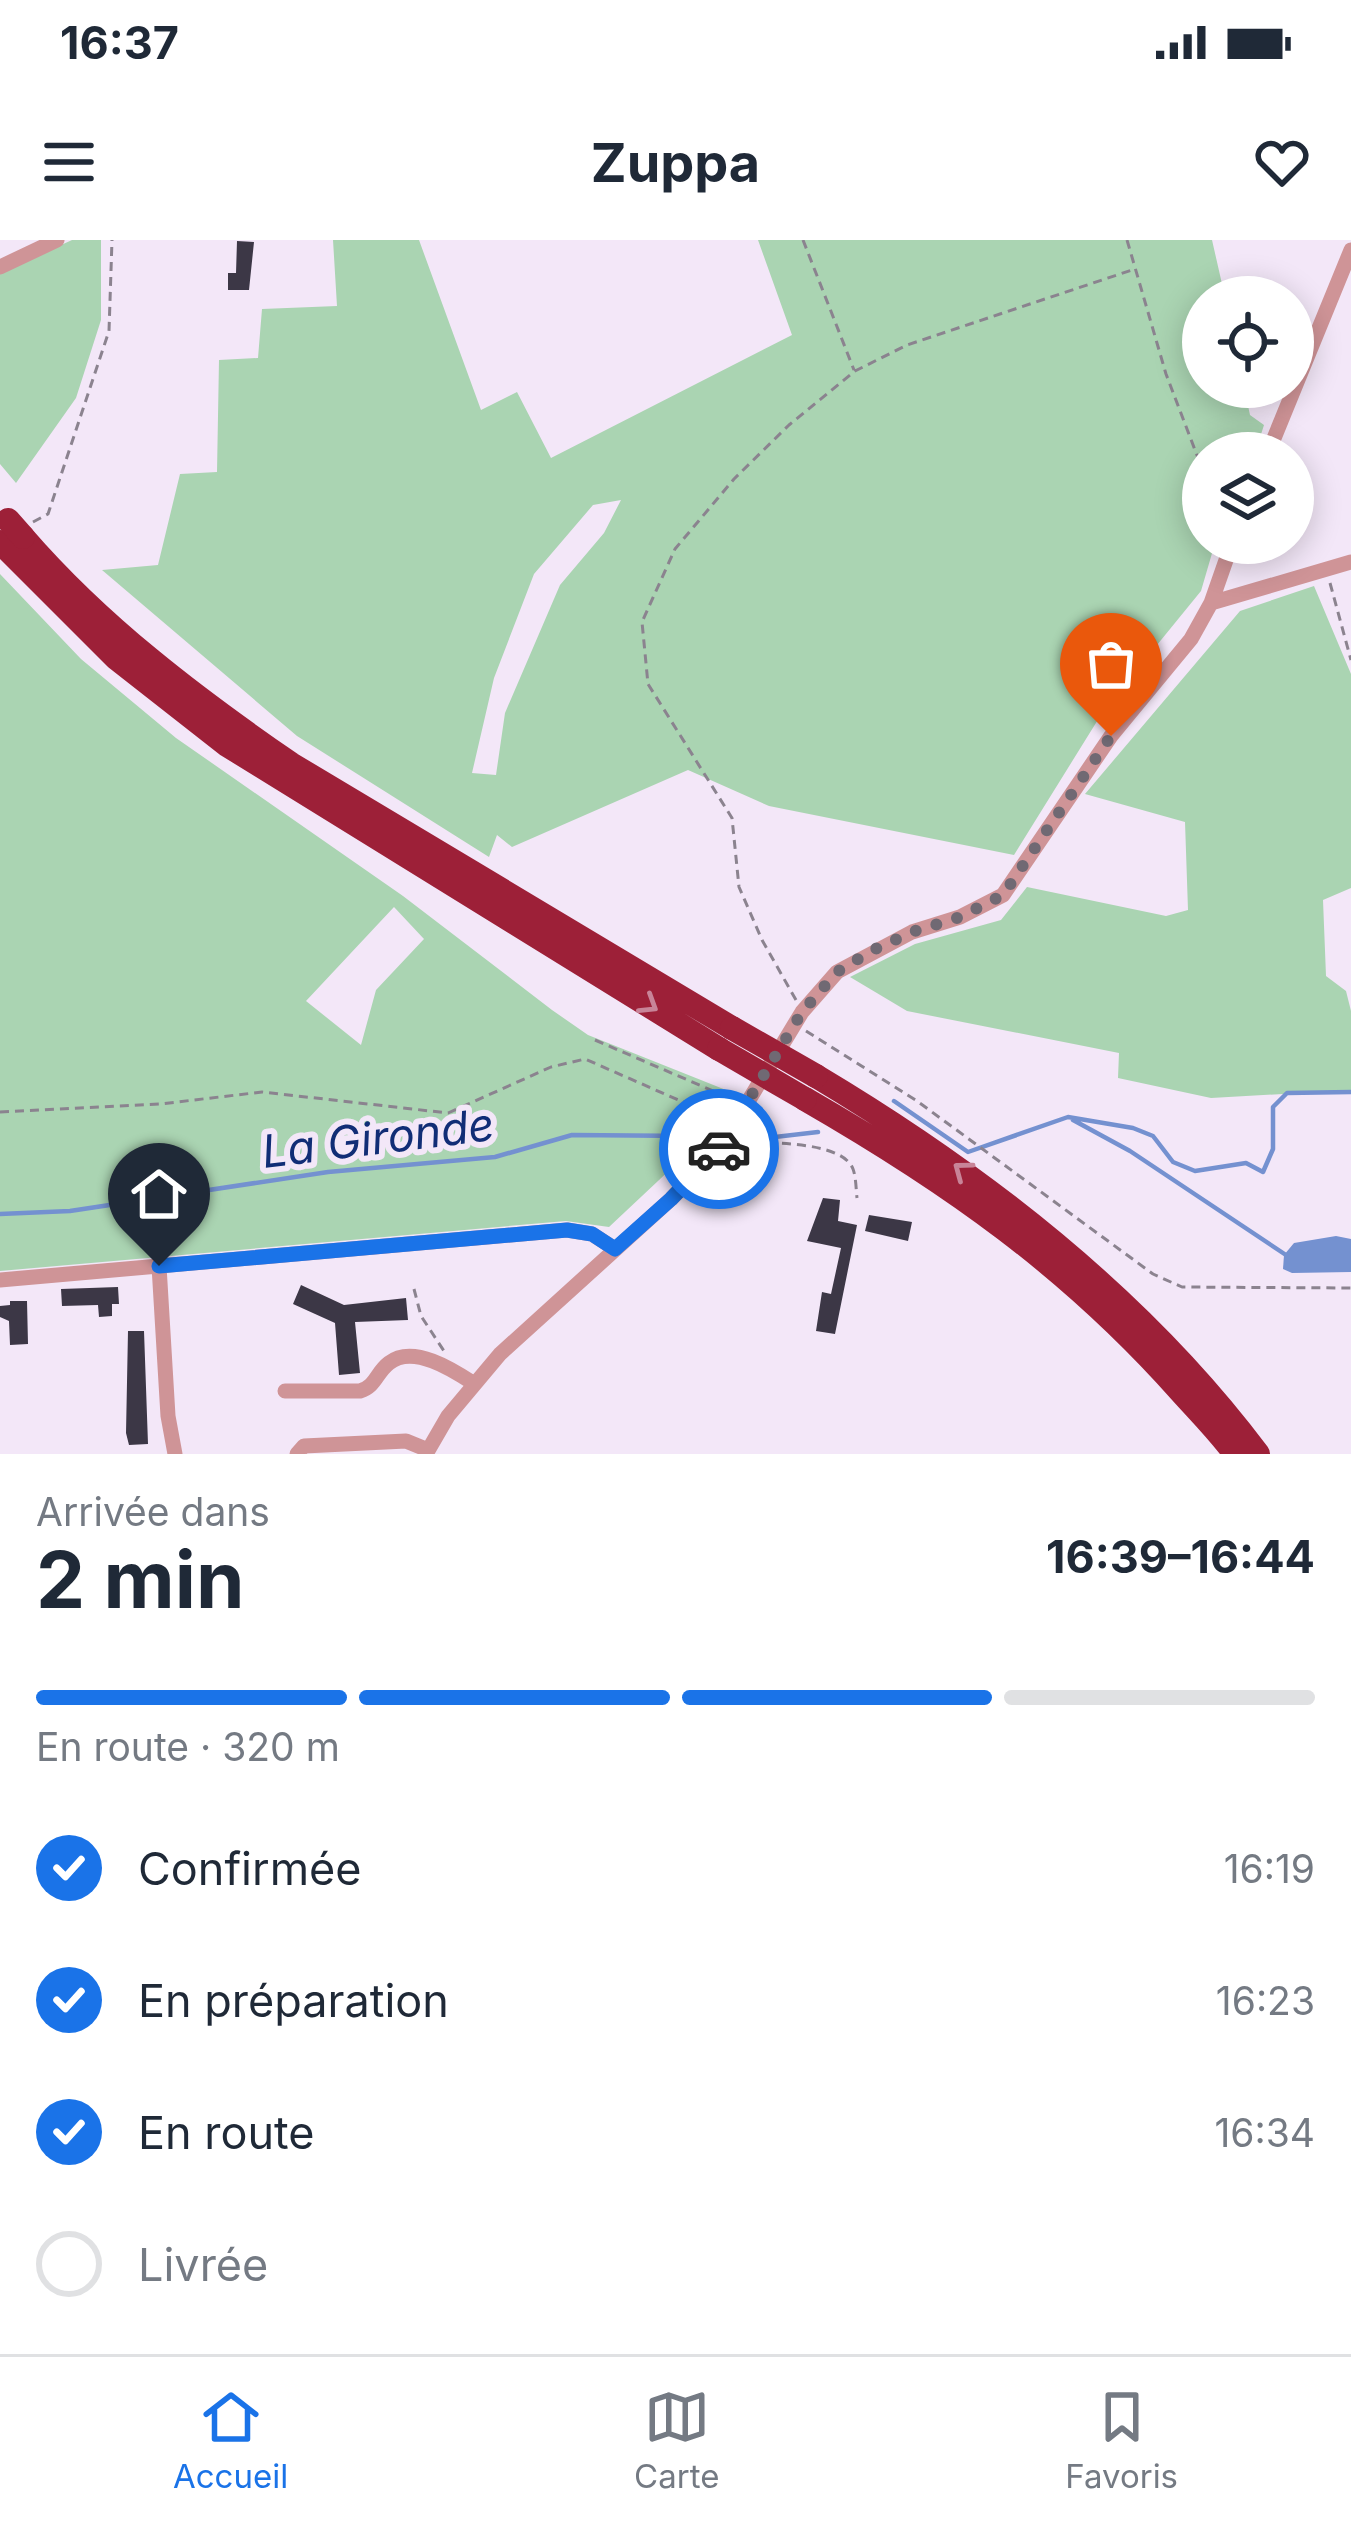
<!DOCTYPE html>
<html lang="fr">
<meta charset="utf-8">
<style>
:root{--surface:#fff;--page:#f6f6f7;--text:#1f2937;--muted:#747a83;--line:#e0e1e3;--accent:#1a73e8}
body{margin:0;font-family:Inter,sans-serif;background:var(--page);color:var(--text);height:100vh;display:flex;flex-direction:column;font-size:45px;white-space:nowrap}
*{box-sizing:border-box;margin:0}
p{font-size:39px;color:var(--muted)}
.icon{flex:none;width:66px;height:66px;fill:none;stroke:currentColor;stroke-width:2;stroke-linecap:round;stroke-linejoin:round}
.map{position:relative;height:1214px;overflow:hidden}
.sheet{display:flex;flex-direction:column;background:var(--surface);flex:1}
.sheet>*{flex:none}
.buttons{position:absolute;left:1182px;top:36px;display:grid;gap:24px}
.buttons a{display:grid;place-items:center;width:132px;height:132px;border-radius:50%;background:var(--surface);box-shadow:0 6px 30px #0003;font-size:60px}
.pin{position:absolute;display:grid;place-items:center;width:102px;height:102px;color:#fff;margin:-123px -51px;border-radius:50% 50% 50% 0;rotate:-45deg;box-shadow:0 0 12px #0007}
.pin .icon{rotate:45deg}
.courier{position:absolute;display:grid;place-items:center;width:120px;height:120px;margin:-60px;border:9px solid #1a73e8;border-radius:50%;background:#fff;color:#222;box-shadow:0 3px 15px #0007}
.head em{font-style:normal;font-weight:700}
.head div{display:flex;flex-direction:column-reverse}
.head{display:flex;align-items:center;justify-content:space-between;height:204px;padding:0 36px}
h1{font-size:78px;font-weight:700;line-height:90px}
.bar{display:grid;grid-template-columns:repeat(4,1fr);gap:18px 12px;align-content:center;height:144px;padding:0 36px}
.bar i{height:15px;border-radius:9px;background:var(--line)}
.bar .current{background:var(--accent)}
.bar p{grid-column:span 4}
ol{padding:0 36px;list-style:none}
li{display:flex;align-items:center;gap:36px;height:132px}
li p{margin-inline-start:auto}
li .icon{padding:12px;border-radius:50%;background:var(--accent);color:#fff;stroke-width:4}
li:last-child{color:var(--muted)}
li i{width:66px;height:66px;border:6px solid var(--line);border-radius:50%}
.status{display:flex;justify-content:space-between;align-items:center;height:84px;padding:0 60px;background:var(--surface);direction:ltr}
.status svg{height:33px;fill:currentColor}
header{display:flex;justify-content:space-between;align-items:center;height:156px;padding:0 36px;background:var(--surface);font-size:54px;font-weight:700}
.dock{display:flex;justify-content:space-around;align-items:center;height:168px;border-top:3px solid var(--line);background:var(--surface);font-size:33px;color:var(--muted)}
.dock a{display:grid;justify-items:center;gap:6px}
.dock .current{color:var(--accent)}
.map>svg:first-child{display:block}
.green{fill:#aad4b2;fill-rule:evenodd}
.water{fill:#7491d0}
.lines{fill:none;stroke-linecap:round;stroke-linejoin:round}
.stream{stroke:#7491d0;stroke-width:4.5}
.building{fill:#3c3746}
.path{stroke:#8b838f;stroke-width:3;stroke-dasharray:9 6;stroke-linecap:butt}
.minor{stroke:#cf9497;stroke-width:15}
.highway{stroke:#9d2038;stroke-width:24}
.highway-bridge{stroke:#9d2038;stroke-width:24}
.oneway{stroke:#c88498}
.done{stroke:#706973;stroke-width:12;stroke-dasharray:0 21.6}
.route{stroke:#1a73e8;stroke-width:15}
.labels{text-anchor:middle;stroke-width:12;stroke-linejoin:round;paint-order:stroke}
.water-label{font-size:45px;font-style:italic;fill:#112d76;stroke:#f3e7f8}
</style>
<div class="status"><b>16:37</b><svg viewBox="0 0 49 12"><path d="M0 12V9h3v3zM5 12V6h3v6zM10 12V3h3v9zM15 12V0h3v12zM26 1h20v11H26zM47 4h2v5h-2z"/></svg></div>
<header><svg class="icon" aria-label="menu" viewBox="0 0 24 24"><path d="M4 6h16M4 12h16M4 18h16"/></svg>Zuppa<svg class="icon" aria-label="heart" viewBox="0 0 24 24"><path d="M12 20l-8-8c-3-5 5-10 8-4 3-6 11-1 8 4z"/></svg></header>
<div class="map">
<svg width="1351" height="1214" viewBox="0 0 1351 1214">
<rect width="100%" height="100%" fill="#f3e7f8"/>
<path class="green" d="M72 0H101V80L76 158 16 243 0 224V33Z
M333 0H419L481 170 517 152 551 218 792 95 758 0H1212L1225 57H1203V147H1244L1250 175 1264 185 1255 213H1203V303H1215L1201 351 1104 470 1014 615 769 566 688 530 512 607 497 595 489 617 297 496 102 330 158 325 180 234 217 232 219 120 258 118 262 69 337 66ZM621 260 604 293 560 345 505 473 496 535 472 533 494 438 534 334 593 265Z
M0 334 81 419 176 498 403 656 552 770 588 795 731 852 691 910 609 987 566 981 0 1031ZM394 667 424 699 376 750 361 805 306 761Z
M1314 346 1351 434V648L1323 660 1326 736 1346 751 1351 771V850L1211 858 1118 838 1119 813 907 771 850 737 915 704 1001 680 1027 647 1166 676 1188 670 1185 582 1085 554 1240 371Z"/>
<path class="water" d="M1336 996 1351 999V1032L1292 1033 1283 1029 1284 1015 1294 1003Z"/>
<g class="lines">
<path class="stream" d="M894 861 968 912 1068 877 1133 888 1153 896 1173 922 1195 931 1246 923 1263 932 1273 909V867L1287 853 1351 852
M1073 880 1130 911 1286 1015
M750 900 818 892
M0 974 70 971 328 932 495 917 572 895 692 896"/>
</g>
<path class="building" d="M237 1 254 2 249 50H228V33H236Z
M823 958 840 960 838 981 857 985 835 1094 816 1091 822 1052 831 1054 841 1008 807 1001Z
M869 975 912 982 908 1001 865 991Z
M301 1045 344 1065 406 1058 408 1080 355 1082 360 1133 339 1135 335 1083 293 1064Z
M118 1047 119 1064H112V1076L99 1077 98 1065 62 1066 61 1049Z
M10 1061H27L28 1104 10 1105 9 1081 0 1077V1066L10 1065Z
M128 1091H144L148 1204 129 1205 126 1193Z"/>
<g class="lines">
<path class="path" d="M803 0 854 130
M1127 0 1166 134 1203 231
M33 282 48 274 109 91 112 0
M1330 343 1351 420
M796 760 762 700 739 647 732 578 648 444 642 382 675 309 734 239 789 185 855 131 907 105 1135 29
M806 791 917 861 1153 1034 1182 1047 1351 1048
M595 800 734 860
M0 872 160 864 262 852 448 873 551 827 585 819 683 862 732 865
M737 902C764 903 842 900 853 929 856 937 856 949 857 958
M414 1049 421 1076 444 1111"/>
<path class="minor" d="M0 27 57 0
M1268 213 1351 10
M1211 363 1351 322
M159 1026 168 1176 175 1214
M0 1040 567 990 592 994 615 1009
M285 1151H360C376 1146 376 1133 389 1123 413 1104 453 1130 473 1143
M297 1214 304 1206 406 1201 428 1210
M426 1214 448 1176 500 1114 671 959 720 908 802 772 837 732 912 692 960 677 1003 655 1111 496 1191 399 1211 363 1232 303"/>
<path class="highway" d="M23 297C100 386 195 458 291 524L732 788
M0 302 116 418 227 505 719 809
M816 836C982 935 1141 1058 1258 1214
M805 859C949 942 1069 1026 1181 1152 1199 1172 1219 1192 1235 1214"/>
<path class="highway-bridge" d="M8 280 23 297
M732 788 816 836
M719 809 805 859"/>
</g>
<defs><path id="oneway-chevron" d="M-2-3.5L2.5 0L-2 3.5" fill="none" stroke-width="1.6" stroke-linecap="round" stroke-linejoin="round" transform="scale(3)"/></defs>
<g class="oneway">
<use href="#oneway-chevron" transform="translate(649 765) rotate(32)"/>
<use href="#oneway-chevron" transform="translate(962 930) rotate(-143)"/>
</g>
<g class="lines">
<path class="done" d="M719 909 802 772 837 732 873 710 912 692 960 677 1003 655 1111 496"/>
<path class="route" d="M159 1026 567 990 592 994 615 1009 671 959 719 909"/>
</g>
<g class="labels">
<g class="water-label">
<text transform="translate(378 898) rotate(-7)" y="16">La Gironde</text>
</g>
</g>
</svg>
<div class="buttons">
<a><svg class="icon" aria-label="locate" viewBox="0 0 24 24"><circle cx="12" cy="12" r="6"/><path d="M12 2v4M12 18v4M2 12h4M18 12h4"/></svg></a>
<a><svg class="icon" aria-label="layers" viewBox="0 0 24 24"><path d="M12 4l9 5-9 5-9-5zM3 14l9 5 9-5"/></svg></a>
</div>
<div class="pin" style="left:1111px;top:496px;background:#ea580c"><svg class="icon" aria-label="bag" viewBox="0 0 24 24"><path d="M5 8h14l-1 12H6zM9 8a3 3 0 0 1 6 0"/></svg></div>
<div class="pin" style="left:159px;top:1026px;background:#1f2937"><svg class="icon" aria-label="home" viewBox="0 0 24 24"><path d="M3 11l9-7 9 7M6 9v11h12V9"/></svg></div>
<div class="courier" style="left:719px;top:909px"><svg class="icon" aria-label="car" viewBox="0 0 24 24"><path d="M5 17H2v-5l4-1 3-4h7l3 4 3 1v5h-3M9 17h6M6 11h13"/><circle cx="7" cy="17" r="2"/><circle cx="17" cy="17" r="2"/></svg></div>
</div>
<section class="sheet">
<div class="head"><div><h1>2 min</h1><p>Arrivée dans</p></div><em>16:39–16:44</em></div>
<div class="bar"><i class="current"></i><i class="current"></i><i class="current"></i><i></i><p>En route · 320 m</p></div>
<ol>
<li><svg class="icon" aria-label="check" viewBox="0 0 24 24"><path d="M5 12l5 5 9-10"/></svg>Confirmée<p>16:19</p></li>
<li><svg class="icon" aria-label="check" viewBox="0 0 24 24"><path d="M5 12l5 5 9-10"/></svg>En préparation<p>16:23</p></li>
<li><svg class="icon" aria-label="check" viewBox="0 0 24 24"><path d="M5 12l5 5 9-10"/></svg>En route<p>16:34</p></li>
<li><i></i>Livrée</li>
</ol>
</section>
<nav class="dock">
<a class="current"><svg class="icon" aria-label="home" viewBox="0 0 24 24"><path d="M3 11l9-7 9 7M6 9v11h12V9"/></svg>Accueil</a>
<a><svg class="icon" aria-label="map" viewBox="0 0 24 24"><path d="M3 6l6-2 6 2 6-2v14l-6 2-6-2-6 2zM9 4v14M15 6v14"/></svg>Carte</a>
<a><svg class="icon" aria-label="saved" viewBox="0 0 24 24"><path d="M7 4h10v16l-5-4-5 4z"/></svg>Favoris</a>
</nav>
